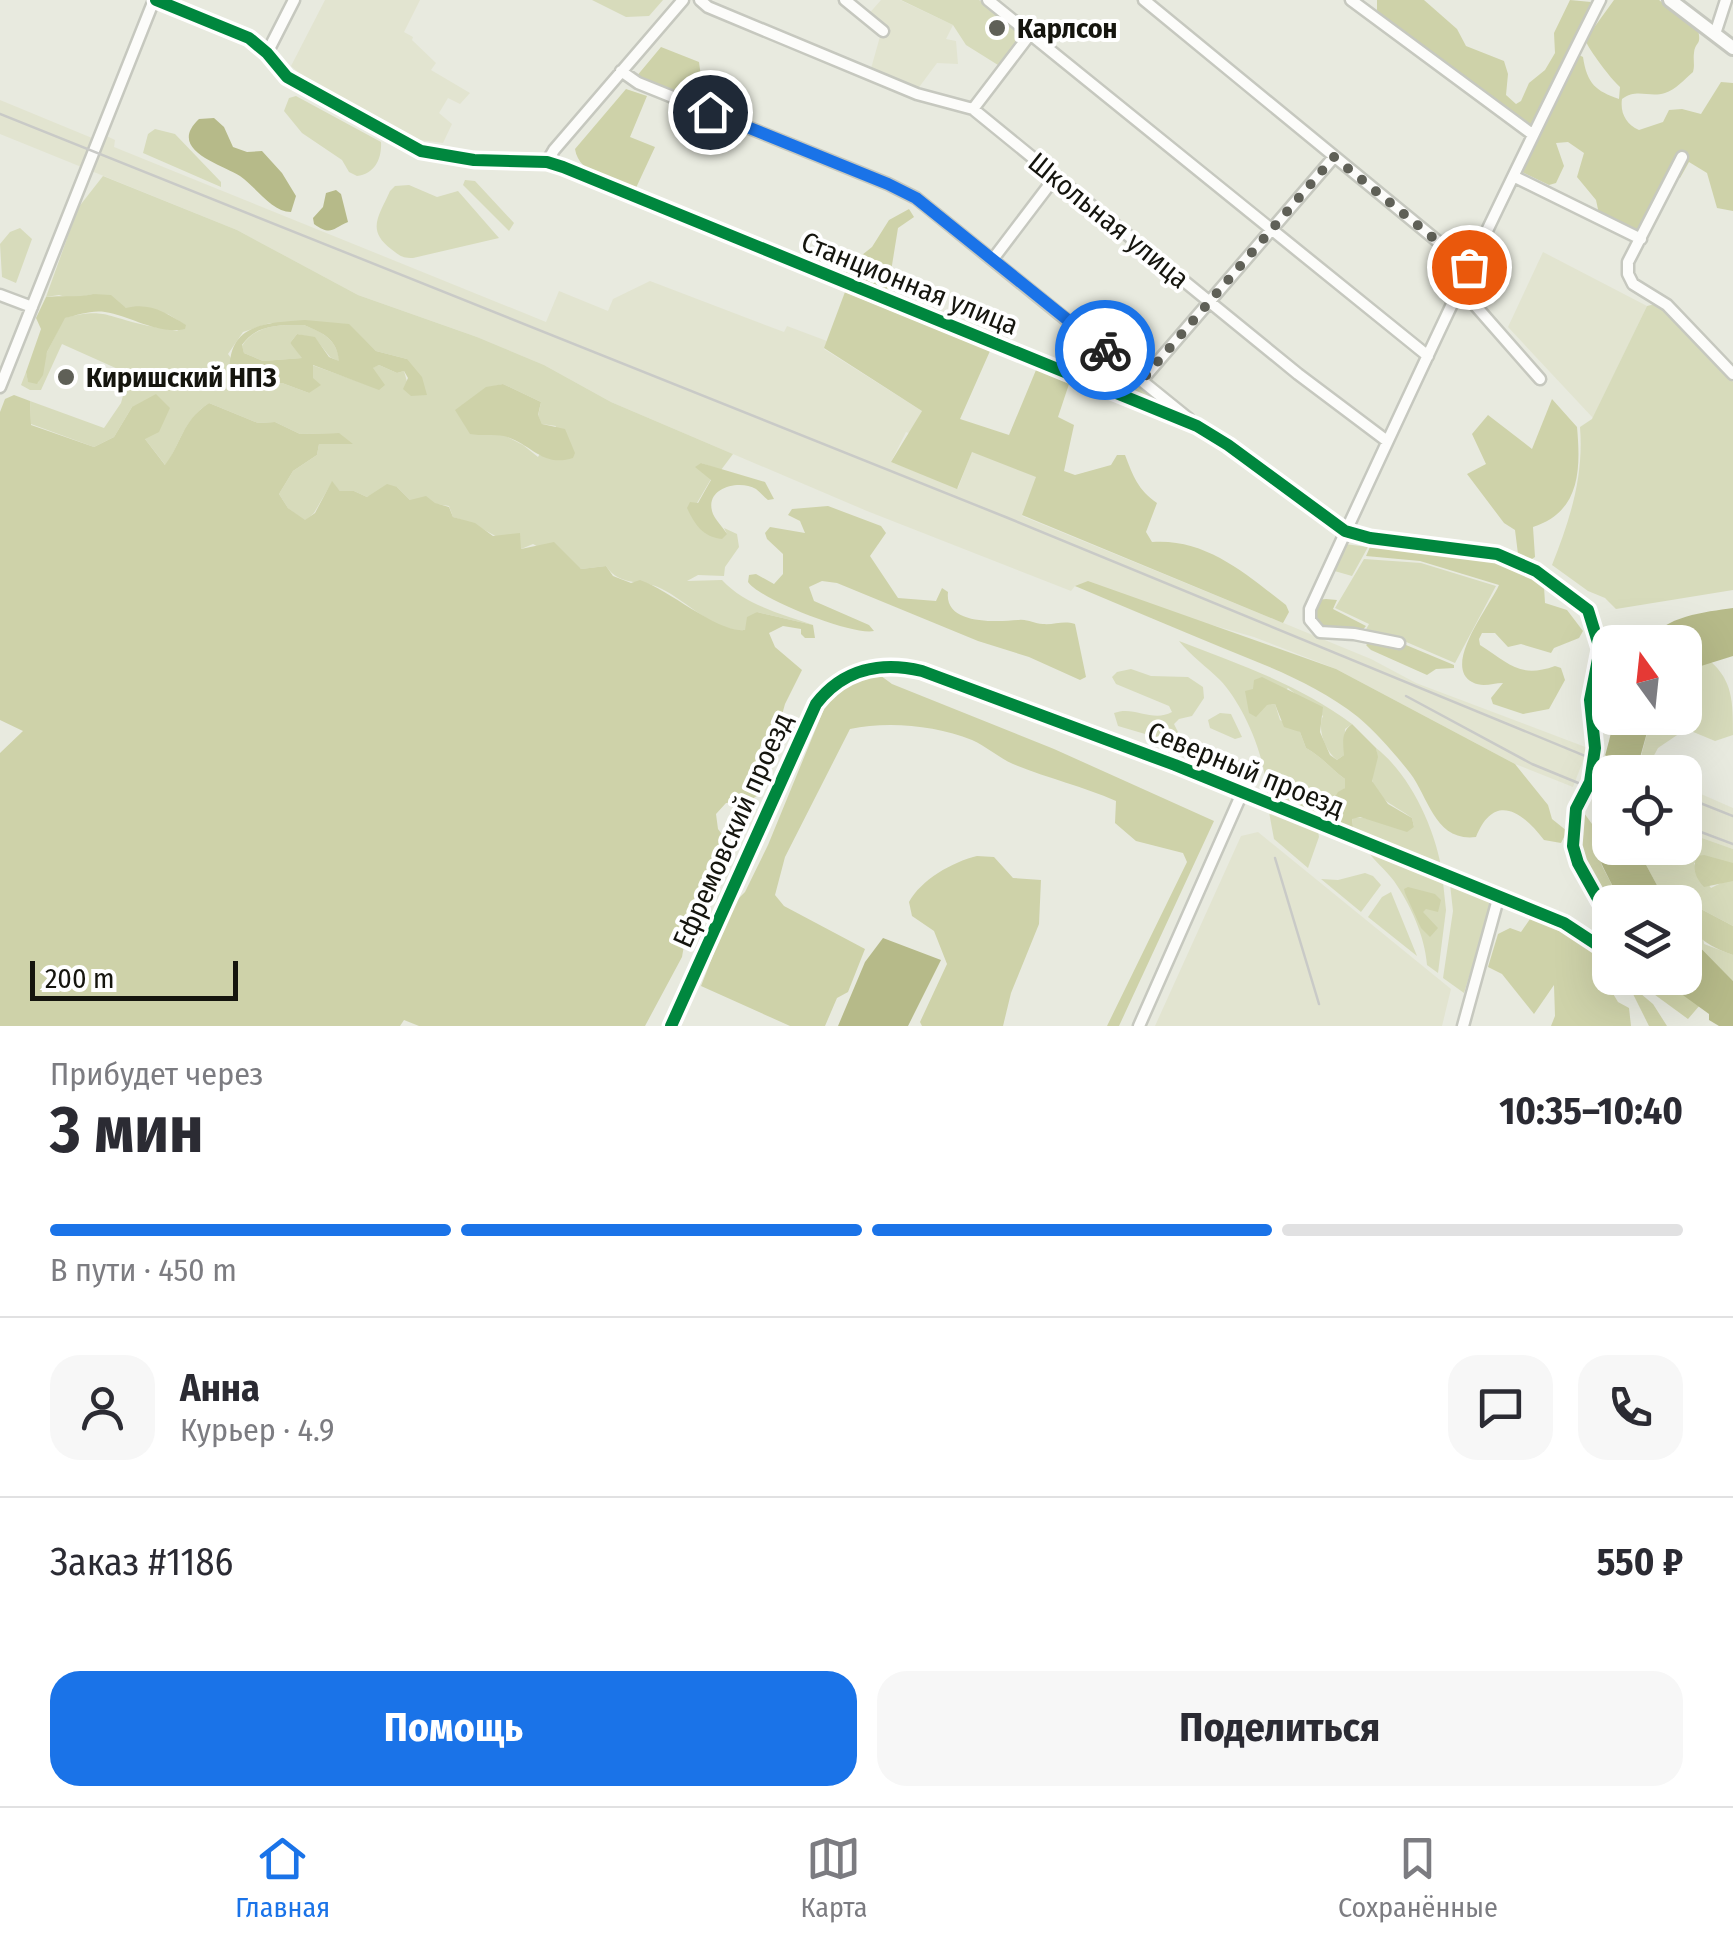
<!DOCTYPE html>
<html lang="ru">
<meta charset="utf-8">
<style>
:root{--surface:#fff;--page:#f7f7f7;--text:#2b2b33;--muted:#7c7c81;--line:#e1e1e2;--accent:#1a73e8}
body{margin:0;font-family:"Fira Sans Condensed",sans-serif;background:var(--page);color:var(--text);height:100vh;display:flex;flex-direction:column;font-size:38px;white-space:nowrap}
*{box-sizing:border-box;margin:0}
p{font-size:32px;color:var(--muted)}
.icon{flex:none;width:55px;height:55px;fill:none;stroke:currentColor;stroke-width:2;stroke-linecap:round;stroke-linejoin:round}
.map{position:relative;height:1026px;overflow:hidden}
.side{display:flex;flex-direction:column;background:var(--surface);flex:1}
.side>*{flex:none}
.needle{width:65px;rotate:345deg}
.controls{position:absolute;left:1592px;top:625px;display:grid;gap:20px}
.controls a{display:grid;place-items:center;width:110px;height:110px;border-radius:20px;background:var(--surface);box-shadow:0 10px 40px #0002;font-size:50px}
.scale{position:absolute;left:30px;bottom:25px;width:208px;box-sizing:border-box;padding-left:10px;border:5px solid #15150e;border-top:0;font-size:28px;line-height:35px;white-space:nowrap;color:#15150e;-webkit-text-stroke:8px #fff;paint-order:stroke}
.pin{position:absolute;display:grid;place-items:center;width:85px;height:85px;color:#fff;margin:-42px;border:5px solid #fff;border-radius:50%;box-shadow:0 2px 10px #0007}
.courier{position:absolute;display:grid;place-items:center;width:100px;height:100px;margin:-50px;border:8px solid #1a73e8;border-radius:50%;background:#fff;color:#222;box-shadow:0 2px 12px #0007}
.headline em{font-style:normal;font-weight:700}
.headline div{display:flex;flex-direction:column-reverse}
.headline{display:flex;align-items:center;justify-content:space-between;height:170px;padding:0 50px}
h1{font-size:65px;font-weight:700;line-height:75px}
.bar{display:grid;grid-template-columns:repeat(4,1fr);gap:15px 10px;align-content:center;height:120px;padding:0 50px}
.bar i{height:12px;border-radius:8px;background:var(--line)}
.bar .current{background:var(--accent)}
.bar p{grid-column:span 4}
.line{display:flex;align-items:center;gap:25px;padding:0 50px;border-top:2px solid var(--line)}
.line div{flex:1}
.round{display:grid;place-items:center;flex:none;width:105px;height:105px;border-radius:30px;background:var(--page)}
.action{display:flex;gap:20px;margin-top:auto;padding:20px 50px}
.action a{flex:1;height:115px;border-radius:30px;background:var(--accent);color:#fff;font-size:40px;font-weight:700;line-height:115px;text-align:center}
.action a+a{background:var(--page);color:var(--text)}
.tab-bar{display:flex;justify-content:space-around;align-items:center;height:140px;border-top:2px solid var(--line);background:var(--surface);font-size:28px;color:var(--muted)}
.tab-bar a{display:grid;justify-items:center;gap:5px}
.tab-bar .current{color:var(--accent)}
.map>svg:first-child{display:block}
.built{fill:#e2e4d0}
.green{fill:#d7dbbb;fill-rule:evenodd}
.forest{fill:#ced2a9;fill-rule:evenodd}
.water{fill:#b6ba89}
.pier{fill:#e8eadf}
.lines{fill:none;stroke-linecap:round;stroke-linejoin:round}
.minor-casing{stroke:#c6c8bf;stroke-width:15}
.major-casing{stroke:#c6c8bf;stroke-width:18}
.minor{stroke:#fcfcfa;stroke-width:10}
.major{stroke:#fcfcfa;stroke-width:12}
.rail{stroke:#c9cac7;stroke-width:2.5}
.cycleway-casing{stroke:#fff;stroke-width:19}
.cycleway{stroke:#00873e;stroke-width:12}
.done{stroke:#5f6057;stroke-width:10;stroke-dasharray:0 18}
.route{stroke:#1a73e8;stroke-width:12}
.poi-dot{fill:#5f6057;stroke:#fff;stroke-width:4}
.labels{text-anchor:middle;stroke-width:8;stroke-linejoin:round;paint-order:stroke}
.poi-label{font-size:28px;font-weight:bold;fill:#15150e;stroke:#fff;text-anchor:start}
.street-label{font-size:28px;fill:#15150e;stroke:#fff}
</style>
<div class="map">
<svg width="1733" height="1026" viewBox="0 0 1733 1026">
<rect width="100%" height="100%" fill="#e8eadf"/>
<path class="built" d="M325 0H420L404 32 413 37 412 40 436 63 431 70 470 93 460 104 448 98 439 113 452 124 443 143 411 139 309 82 291 66Z
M881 0H900L953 25 946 39 956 41 958 64 937 63 917 90 870 72 881 33 866 17Z
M0 100 92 138 96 131 115 140 114 147 546 322 559 291 608 311 613 299 650 281 784 332 787 326 827 341 824 349 922 411 911 434 906 432 891 462 958 488 972 451 1037 477 1022 516 1371 659 1416 683 1588 748 1573 787 1515 764 1336 669 1254 637 1075 586 1071 591 867 511 611 402 544 365 477 337 358 295 237 230 0 134Z
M1543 252 1647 306 1593 418 1508 327Z
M1685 787 1733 808V849L1685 832Z
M1258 832 1451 989 1442 1026H1155L1241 836Z"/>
<path class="green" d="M592 0H663L649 16 626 17Z
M901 0H979L1024 34 998 65 966 45 953 25Z
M296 96 381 142C382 158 375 174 357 176L349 172 342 160 302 133 284 111 289 98Z
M155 129 175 134 221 182V187L143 153 148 134Z
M103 176 237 230 358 295 477 337 544 365 611 402 733 454 721 470 701 463 711 479 697 503 727 534 724 528 737 534 739 547 725 567 724 576 698 575 687 581 722 580C745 605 782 614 813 625L757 612 745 630C716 633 688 602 662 589 643 578 620 588 606 566L581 569 533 544 521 549C497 538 478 524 453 517L449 506 410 500 397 487 367 497 354 491H340L332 482 314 513 305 521 288 508 279 494 293 471 317 455 319 444 339 433 300 434 275 422 258 423 209 403C184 420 181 441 166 466L145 439 132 407 114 437 94 447 31 424 30 401 104 428 121 403 129 374 62 344 41 390H30L21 385 26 372 28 381 38 383 47 352 64 318C101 309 102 314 136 323 150 327 164 328 177 331L185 325 168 314 126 308 93 294 72 299 59 295 46 297 78 208ZM270 323 348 324 376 351 407 359 411 396 404 371 397 373 379 365 372 368 379 389 312 365 309 393 282 383H249L228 354 243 332ZM503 384 541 402 538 416 542 424 556 426 538 457 523 445 456 410 486 388Z
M465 180 475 181 514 223 509 231 463 185Z
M409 185 437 197 458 191 499 238 413 258C402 258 400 256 391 249 366 230 379 216 390 191L395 186Z
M20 228 32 239 16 283 2 277 0 244 10 232Z
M1659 303 1733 382V590L1616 609 1605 598 1588 591 1552 565C1570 520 1584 476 1580 427L1592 419 1647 306Z
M304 325C324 333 336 339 340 362L330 357 315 338 297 334 290 343 303 358 263 361 244 353 242 346C256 324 280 325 304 325Z
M1077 332 1161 400 1156 404 1060 365Z
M1345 544 1368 547 1352 576 1331 570Z
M1364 559 1421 563 1496 586 1455 663 1404 641 1364 633 1369 624 1335 608Z
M1179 641C1239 664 1300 685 1352 724L1345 729 1344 755 1337 760C1325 751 1317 729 1323 716L1288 688 1267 705 1275 704 1280 720 1300 732 1306 748C1321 756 1331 769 1345 779V788L1329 807 1313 818 1266 798C1269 763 1244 705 1220 680 1207 667 1191 656 1179 641Z
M1710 661C1733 681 1733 702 1733 735L1715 741 1686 729 1658 748 1652 759 1655 767 1645 771 1638 768 1651 718H1685V671Z
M1131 669 1151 676 1188 677 1203 687 1204 698 1192 716 1179 719 1174 724 1180 736 1179 744 1118 726 1114 713C1134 705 1152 723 1172 712L1169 706 1116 684 1112 677 1117 672Z
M1220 713 1231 714 1242 737 1235 739 1210 728 1208 720Z
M1376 748C1411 775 1436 831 1442 872L1354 835 1352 818C1373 815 1392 831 1414 827L1412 818C1397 806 1370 798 1372 774 1373 764 1378 760 1376 748Z
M1274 810 1318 831 1319 837 1308 868 1274 839 1269 812Z
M1685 832 1733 849V863H1694L1696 869 1711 888 1725 881H1733V926L1699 908 1704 944 1733 955V981L1685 932V902H1666L1637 848H1685Z
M1368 851 1443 882 1446 910 1438 973 1427 965C1425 936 1410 904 1394 881 1386 870 1373 860 1368 851Z
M1365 873 1373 876 1381 885 1361 912 1321 879 1338 880Z
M1450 884 1489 902V913L1464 993 1443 978 1453 911Z
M1391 892 1417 956 1368 917 1382 897Z"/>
<path class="forest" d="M1377 0H1424L1457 29 1466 46 1504 61 1508 74 1506 95 1516 104 1521 101 1529 83 1545 70 1555 53 1554 33 1570 0 1591 2 1534 123 1528 126 1384 22 1377 10Z
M1614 0H1659L1698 30C1702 46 1695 41 1694 53 1693 60 1695 65 1693 72 1685 79 1675 90 1665 93 1649 98 1637 88 1622 99 1620 113 1626 124 1639 130L1663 122 1669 110 1682 109 1701 114 1721 82 1733 83V211L1717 208 1707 173 1689 162 1680 178 1671 176 1642 230 1636 233 1599 214 1596 200 1577 177 1584 153 1568 142 1556 143 1564 166 1556 183 1549 185 1522 172 1521 166 1577 54 1583 57C1587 84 1596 91 1619 99L1620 87C1610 78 1590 51 1585 40Z
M661 47 699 62 701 77 690 101 636 77Z
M626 89 647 96 630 137 655 147 635 190C614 181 579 175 575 149Z
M909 209 914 217 898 228 888 290 842 271 872 247 889 220Z
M845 292 990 351 960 419 1009 435 1036 370 1070 381 1058 417 1074 425 1064 471 1075 475 1111 465 1117 455H1125C1133 476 1138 490 1157 503L1146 532 1152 542C1206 538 1246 574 1286 605L1289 612 1283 623 1022 515 1036 477 972 452 957 489 891 462 922 411 824 348Z
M93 294 111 295 126 308C150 302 166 313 186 325L185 329C158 335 131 316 105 312 91 310 78 315 65 318L47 352 43 375 37 384 28 382 26 372 41 329 36 318 46 297C62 295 76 298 93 294Z
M305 320 349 324 376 351 407 359 422 377 427 395 411 396 403 389 408 378 404 371 397 373 379 365 373 368 385 385 379 390 313 365V378L321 385 309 393 282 383H249L230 376C226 324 263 323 305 320ZM304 325C323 333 337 339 339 361L329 357 315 337 297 334 290 343 302 358 263 361 244 353 242 345C256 324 280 325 304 325Z
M503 384 541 402 538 415 542 424 565 429 575 453 573 458C542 468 531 443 504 436 494 434 481 436 470 434L455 410 486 387Z
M156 394 170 408 159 432 145 439 165 465C183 441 181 422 209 403L258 423 275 422 300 434 339 433 353 444H319L317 455 293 471 279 494 288 508 305 520 315 513 332 481 340 491H354L367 497 387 484 397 487 410 500 426 496 435 503 449 507 453 517 475 523 493 536 520 533 521 549 554 542 581 569 606 566 613 576 631 583 640 580C670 590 717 633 745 630L747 617 757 612 813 625 815 638H805L801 634V629L783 626 769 633 775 647 802 670 785 704 778 729 760 747 762 762 769 777C761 800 749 802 726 803L716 814 718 829 724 837 705 895 687 928 682 957 645 1026H419L404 1020 400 1026H0V753L23 731 0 720V412L5 399 14 395 30 401 31 425 94 447 114 437 132 407Z
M1552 399 1577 427C1581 470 1580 512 1533 527L1535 557 1529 561 1518 554 1515 530 1504 523 1467 474 1486 464 1472 434 1488 415 1532 449Z
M701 463 765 482 774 499 768 500C764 497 760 492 756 489 739 479 703 488 713 514 716 521 723 527 727 534L722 539C703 537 695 525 687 508L690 502 698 503 711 480 695 467Z
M828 506 881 526 886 533 870 556 898 598 936 601 942 588 948 592C944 625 996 622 1019 620 1028 619 1034 624 1043 624 1055 625 1063 620 1075 624L1086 677 1080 680 1029 657 978 641 837 583 822 581 809 587 814 601 869 625 874 631C853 636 759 599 748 582L749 575 756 574 774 584 783 574V554L767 539 765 533 770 527 805 533 800 521 788 515 792 509Z
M1370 547C1419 553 1509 551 1544 587L1545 603 1567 610 1583 631 1579 638 1554 648 1551 653 1521 644 1508 647 1495 633H1482L1479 639 1480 645C1509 663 1519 679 1555 666L1561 668 1565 680 1549 709 1523 714 1493 704 1491 698 1503 683C1492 683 1483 688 1472 682 1442 666 1489 607 1499 585L1420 561 1366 556Z
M1088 581 1336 669 1515 764 1548 805 1552 819 1567 831 1561 843 1544 840C1522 811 1494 792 1476 837 1435 842 1429 798 1410 773 1395 754 1377 733 1358 717 1318 685 1270 667 1223 648 1173 627 1124 607 1075 586Z
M1326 599 1337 600 1333 609 1366 626 1361 632 1318 627 1313 609 1317 600Z
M1371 641 1393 648 1406 645 1454 665V668L1436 669 1427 675 1371 650 1366 645Z
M877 673 892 684 1054 749 1214 821 1119 1026H1107L1187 862 1183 853 1136 841 1115 823 1116 801C1082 786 1047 778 1013 764 999 758 986 746 972 740 935 725 887 721 850 729L785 857 775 895 784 906 865 949 848 992 837 998 825 1026H790L701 986 733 904 745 892 768 845 828 699 860 677Z
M1262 677 1323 707 1320 732 1330 755 1337 760 1344 755C1343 742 1341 732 1352 724L1376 748 1378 757 1372 781 1388 804 1412 818 1414 827 1407 832 1360 817 1352 819 1354 835 1313 818 1329 807 1338 792 1345 788V779C1331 769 1321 756 1306 748L1300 732 1284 727 1275 704 1267 705 1256 717 1249 713 1245 691 1253 689 1254 680Z
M1584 813 1592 824 1602 866 1621 902H1610V914C1596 886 1565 845 1584 813Z
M1704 855 1733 863V881L1704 887C1695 877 1692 869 1697 856Z
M977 856 994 857 1013 878 1041 880 1039 924 1011 993 1003 1026H922L920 1022 947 964 934 931 912 916 909 902C921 880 952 862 977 856Z
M1408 887 1435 894 1441 900 1438 912 1426 909 1423 912 1438 928 1430 937 1421 928 1405 893 1404 889Z
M1685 908H1699L1733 926V955C1708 946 1690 936 1685 908Z
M1535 918C1563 930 1610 942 1610 978L1621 979 1612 992 1618 1002 1629 1008 1631 1026H1551L1555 1016 1554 985 1534 1014 1502 974 1488 967 1498 934 1510 928 1521 932 1530 919Z
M1637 978H1667L1680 993 1700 1005 1688 1019 1636 981Z
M1634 988 1653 1004 1667 1026H1649L1631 990Z"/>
<path class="water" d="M214 118 224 127 233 147 247 152 262 151 282 173 296 196 291 212C272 212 256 187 240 176 222 164 166 150 199 119Z
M336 190 341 194 348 222C332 229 331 236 314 224L313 218 323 207 326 193Z
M1733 608V656L1685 671V642H1648C1664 616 1705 612 1733 608Z
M1614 718H1651L1636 772H1610V848H1637L1666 902H1621C1610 879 1593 854 1592 828 1591 791 1608 754 1614 718Z
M1685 932 1733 981V1026H1719L1709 1020V1014L1680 993 1667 978H1685Z
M883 938 941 960 908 1026H838L865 962Z"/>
<path class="pier" d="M1602 754 1642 770V772H1610V801L1591 794Z"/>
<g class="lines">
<g class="minor-casing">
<path id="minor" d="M156 0 249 38 267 53 287 77 421 151 474 160 547 162 563 167 1197 426 1228 445 1345 531 1370 538 1497 554 1536 571 1588 610 1600 649 1590 700 1595 748 1590 782 1576 809 1573 846 1578 863 1601 904 1610 927
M700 0 708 7 917 94 973 109 1298 374 1387 441
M845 0 883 31
M988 0 1428 356
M1144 0 1469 267
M1351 0 1532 134
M1715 34 1726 0
M267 53 294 0
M621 71 638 83 888 184 916 198 1189 419
M973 109 1031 33
M1682 157 1628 262V274L1633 284 1667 305 1733 374
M547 162 554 150 683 0
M1515 177 1641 239
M993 259 1056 176
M1459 291 1467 296 1540 379
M0 295 32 307
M1142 380 1334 157
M0 387 154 0
M1399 643 1354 634 1320 632 1310 620V609C1404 405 1499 201 1600 0
M671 1026 816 704C843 669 881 661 922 671L1175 765 1564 923 1605 950 1610 945
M1139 1026 1242 793
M1463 1026 1498 899"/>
</g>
<g class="major-casing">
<path id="major" d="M1670 0 1733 48"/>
</g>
<use href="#minor" class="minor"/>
<use href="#major" class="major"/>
<path class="rail" d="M0 114 1008 518 1624 772
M1406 696 1532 764 1610 796
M1685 797 1733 816
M1685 826 1733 844
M1275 858 1319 1004"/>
<g class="cycleway-casing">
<path id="cycleway" d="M156 0 249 38 267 53 287 77 421 151 474 160 547 162 563 167 1197 426 1228 445 1345 531 1370 538 1497 554 1536 571 1588 610 1600 649 1590 700 1595 748 1590 782 1576 809 1573 846 1578 863 1601 904 1610 927
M671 1026 816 704C843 669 881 661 922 671L1175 765 1564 923 1605 950 1610 945"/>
</g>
<use href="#cycleway" class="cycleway"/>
</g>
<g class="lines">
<path class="done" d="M1105 350 1142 380 1334 157 1469 267"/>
<path class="route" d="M710 112 888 184 916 198 1105 350"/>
</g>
<g class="poi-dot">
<circle cx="997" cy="28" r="10"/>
<circle cx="66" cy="377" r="10"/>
</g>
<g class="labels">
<g class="poi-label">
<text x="1017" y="38">Карлсон</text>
<text x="86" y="387">Киришский НПЗ</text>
</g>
<g class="street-label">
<text transform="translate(1109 220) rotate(39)" y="10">Школьная улица</text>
<text transform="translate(910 283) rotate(22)" y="10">Станционная улица</text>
<text transform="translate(1246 769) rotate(22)" y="10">Северный проезд</text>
<text transform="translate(732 830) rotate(-66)" y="10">Ефремовский проезд</text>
</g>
</g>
</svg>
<div class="controls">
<a><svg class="needle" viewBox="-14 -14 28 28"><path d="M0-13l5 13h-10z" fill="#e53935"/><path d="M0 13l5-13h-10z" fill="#7c7c81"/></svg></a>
<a><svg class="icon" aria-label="locate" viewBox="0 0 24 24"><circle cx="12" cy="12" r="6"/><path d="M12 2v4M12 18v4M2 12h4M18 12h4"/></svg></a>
<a><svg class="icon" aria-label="layers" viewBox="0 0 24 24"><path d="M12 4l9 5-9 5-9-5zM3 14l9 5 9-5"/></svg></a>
</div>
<div class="scale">200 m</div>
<div class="pin" style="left:1469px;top:267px;background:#ea580c"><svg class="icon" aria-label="bag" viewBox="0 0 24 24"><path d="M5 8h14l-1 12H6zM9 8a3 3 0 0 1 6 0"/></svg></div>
<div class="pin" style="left:710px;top:112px;background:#1f2937"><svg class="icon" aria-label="home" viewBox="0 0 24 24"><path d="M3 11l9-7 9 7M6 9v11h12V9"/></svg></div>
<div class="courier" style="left:1105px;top:350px"><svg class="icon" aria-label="bike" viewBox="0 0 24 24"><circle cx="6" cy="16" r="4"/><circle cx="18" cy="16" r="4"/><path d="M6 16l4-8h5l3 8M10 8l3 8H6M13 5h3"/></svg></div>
</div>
<section class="side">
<div class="headline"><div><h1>3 мин</h1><p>Прибудет через</p></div><em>10:35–10:40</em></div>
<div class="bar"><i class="current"></i><i class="current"></i><i class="current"></i><i></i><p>В пути · 450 m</p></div>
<div class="line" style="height:180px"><a class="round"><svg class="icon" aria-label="person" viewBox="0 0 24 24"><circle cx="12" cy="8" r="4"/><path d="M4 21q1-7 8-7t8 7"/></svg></a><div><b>Анна</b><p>Курьер · 4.9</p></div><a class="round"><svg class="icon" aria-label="chat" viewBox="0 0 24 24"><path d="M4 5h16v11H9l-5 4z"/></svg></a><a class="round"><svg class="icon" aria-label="phone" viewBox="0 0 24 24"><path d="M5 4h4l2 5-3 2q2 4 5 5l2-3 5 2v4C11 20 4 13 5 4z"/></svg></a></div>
<div class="line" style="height:130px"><div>Заказ #1186</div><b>550 ₽</b></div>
<div class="action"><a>Помощь</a><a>Поделиться</a></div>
</section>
<nav class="tab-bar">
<a class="current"><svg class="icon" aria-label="home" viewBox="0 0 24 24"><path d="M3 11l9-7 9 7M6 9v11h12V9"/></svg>Главная</a>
<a><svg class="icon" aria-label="map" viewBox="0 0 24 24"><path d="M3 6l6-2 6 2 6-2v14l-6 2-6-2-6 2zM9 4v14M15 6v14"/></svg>Карта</a>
<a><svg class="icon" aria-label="saved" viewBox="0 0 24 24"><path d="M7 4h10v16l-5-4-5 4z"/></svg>Сохранённые</a>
</nav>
